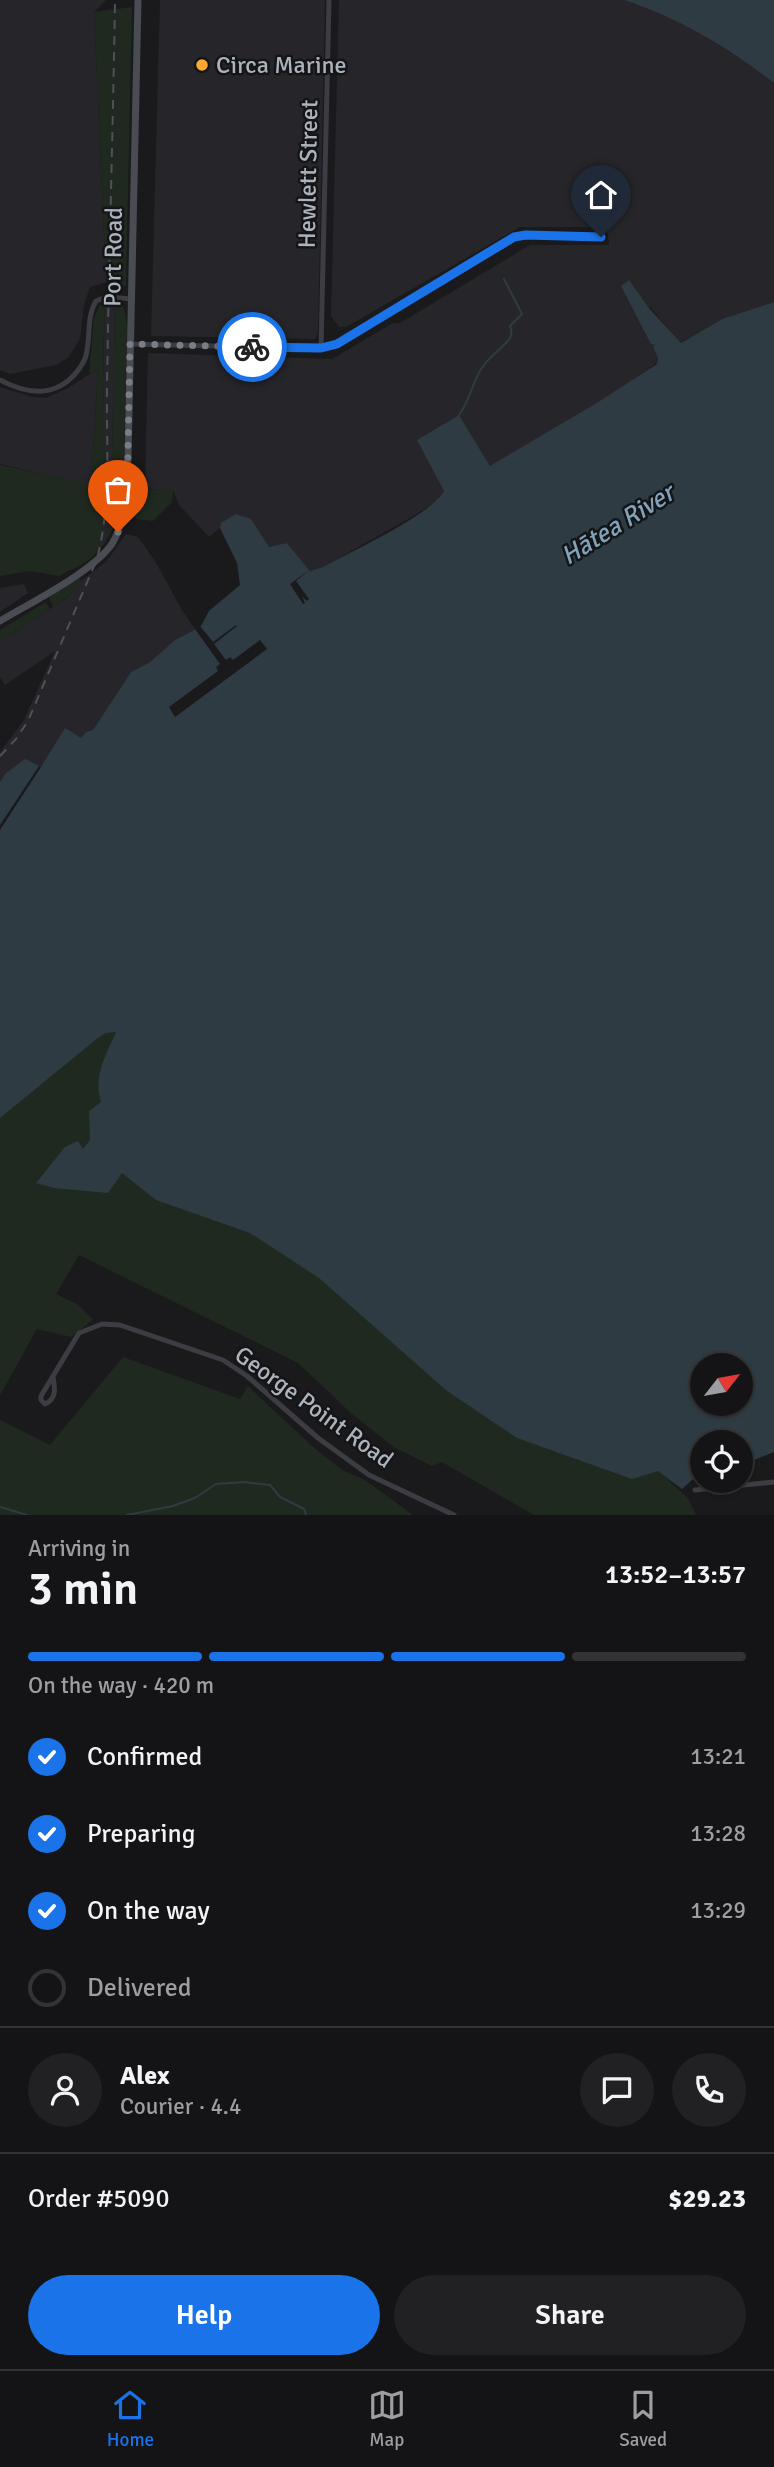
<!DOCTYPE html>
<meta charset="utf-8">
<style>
:root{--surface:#141416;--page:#212123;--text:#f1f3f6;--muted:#9d9ea1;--line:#333335;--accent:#1a73e8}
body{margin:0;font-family:Signika,sans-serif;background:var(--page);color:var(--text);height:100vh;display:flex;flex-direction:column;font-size:26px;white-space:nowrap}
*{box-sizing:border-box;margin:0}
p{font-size:23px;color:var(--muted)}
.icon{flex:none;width:38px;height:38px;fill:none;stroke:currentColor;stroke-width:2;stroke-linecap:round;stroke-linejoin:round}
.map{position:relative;height:1515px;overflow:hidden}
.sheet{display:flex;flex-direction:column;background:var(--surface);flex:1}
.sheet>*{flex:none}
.needle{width:46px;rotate:59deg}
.controls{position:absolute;left:690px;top:1353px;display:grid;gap:14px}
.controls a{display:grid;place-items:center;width:63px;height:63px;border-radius:50%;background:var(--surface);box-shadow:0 2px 5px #0004,0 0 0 2px var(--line);font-size:35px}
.pin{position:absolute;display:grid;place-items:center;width:60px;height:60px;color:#fff;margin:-72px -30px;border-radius:50% 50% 50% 0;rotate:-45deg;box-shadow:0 0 7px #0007}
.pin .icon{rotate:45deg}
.courier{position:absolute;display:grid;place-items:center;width:70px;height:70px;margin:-35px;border:5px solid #1a73e8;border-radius:50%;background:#fff;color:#222;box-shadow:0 2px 9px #0007}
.head em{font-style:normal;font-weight:600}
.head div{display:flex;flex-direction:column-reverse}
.head{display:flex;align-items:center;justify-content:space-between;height:119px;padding:0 28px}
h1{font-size:46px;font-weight:600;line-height:52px}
.bar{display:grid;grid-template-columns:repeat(4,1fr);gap:10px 7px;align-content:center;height:84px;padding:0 28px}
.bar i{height:9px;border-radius:5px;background:var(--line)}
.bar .on{background:var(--accent)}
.bar p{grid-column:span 4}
.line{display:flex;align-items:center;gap:18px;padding:0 28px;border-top:2px solid var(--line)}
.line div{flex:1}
.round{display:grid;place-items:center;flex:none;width:74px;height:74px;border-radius:37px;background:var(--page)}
ol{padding:0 28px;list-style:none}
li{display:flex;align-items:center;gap:21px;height:77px}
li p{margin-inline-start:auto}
li .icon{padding:7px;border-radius:50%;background:var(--accent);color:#fff;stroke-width:4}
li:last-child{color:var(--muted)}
li i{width:38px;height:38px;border:4px solid var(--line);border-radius:50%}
.action{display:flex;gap:14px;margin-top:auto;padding:14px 28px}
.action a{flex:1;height:80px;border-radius:42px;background:var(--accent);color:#fff;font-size:28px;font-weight:600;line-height:80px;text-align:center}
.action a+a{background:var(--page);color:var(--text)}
.menu{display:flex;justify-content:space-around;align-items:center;height:98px;border-top:2px solid var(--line);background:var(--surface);font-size:19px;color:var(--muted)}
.menu a{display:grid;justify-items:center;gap:4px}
.menu .on{color:var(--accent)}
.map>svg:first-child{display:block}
.built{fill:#26262a}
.green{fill:#1f2920;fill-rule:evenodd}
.water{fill:#2f3b42;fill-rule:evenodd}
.pier{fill:#1a1a1d}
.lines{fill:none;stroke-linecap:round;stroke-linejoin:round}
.stream{stroke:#2f3b42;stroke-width:2}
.minor{stroke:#3b3d42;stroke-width:5}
.secondary{stroke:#494c52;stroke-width:7}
.rail{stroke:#4e5157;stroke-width:2;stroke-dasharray:9 7;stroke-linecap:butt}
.done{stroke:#797d85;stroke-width:7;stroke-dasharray:0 12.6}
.route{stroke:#1a73e8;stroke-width:9}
.poi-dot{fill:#fea731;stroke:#151518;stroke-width:2.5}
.labels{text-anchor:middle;stroke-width:5;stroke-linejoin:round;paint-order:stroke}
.poi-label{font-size:24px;fill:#acb3bd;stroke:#151518;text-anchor:start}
.street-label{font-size:24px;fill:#acb3bd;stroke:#151518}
.water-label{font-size:26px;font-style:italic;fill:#81a4ba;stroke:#151518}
</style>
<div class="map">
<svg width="774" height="1515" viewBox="0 0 774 1515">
<rect width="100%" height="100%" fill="#1a1a1d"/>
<path class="built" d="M0 0H106L94 12 106 282 90 287 84 305 80 339 68 358 56 365 10 374 0 370Z
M160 0H325L318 333 315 339 151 336Z
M339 0H624L657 11 694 29 751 66 774 83V302L722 319 680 343 650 307 648 308 629 281 621 286 655 346 653 347 658 358 657 363 621 388 500 462 490 466 459 415 426 435 418 440 444 491 439 500 410 518 323 567 310 571 287 543 269 548 220 528 209 537 179 505 173 490 145 489 148 353 332 359 393 323H400L530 245H609L607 227H520L346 327H339L331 316Z
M115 303 111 503 105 543 96 553 105 502 103 378 105 304Z
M98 369 91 485 0 464V387L33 397 46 398 68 388Z
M126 534 138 537 155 561 182 610 195 629 175 640 150 662 131 672 93 730 41 767 5 774 0 782V752L24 720 55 651 5 685 0 677V641L67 598 78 583 106 562Z
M24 584 28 593 0 612V588Z"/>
<path class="green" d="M132 7 126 285 119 291 106 282 94 12Z
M115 303 120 304 124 309 127 324 123 496 121 512 105 543 111 503Z
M105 304C104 330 103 355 103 380 103 413 112 530 96 553 89 563 70 570 59 576L29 571 0 576V465L91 484 98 370 89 374 94 318 100 305Z
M145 489 173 490 172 502 153 521 136 519 131 511 134 500Z
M81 577C78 590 65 600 53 607L49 597Z
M46 602 50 609 0 641V630Z
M0 1022 117 1032 666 1336 750 1365 774 1452 754 1460 740 1470V1442H702V1480L718 1481 711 1483 693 1479 682 1489 665 1477 688 1498 696 1515H534L442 1462 432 1466 395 1448 351 1413 298 1363 79 1255 56 1294 77 1304 93 1320 71 1337 37 1329 0 1395ZM702 1365H740V1404H702Z
M123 1357 240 1399 248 1386 312 1446 342 1470 365 1480 413 1515H0V1420L50 1445Z"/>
<path class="water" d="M624 0H774V83C728 48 680 18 624 0Z
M629 280 648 307 681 343 722 319 774 302V1452L754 1460 740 1470V1442H702V1480L718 1481 711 1483 693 1479 682 1489 658 1471 632 1479 517 1438 447 1391 319 1278 250 1233 156 1200 122 1173 108 1193 54 1188 36 1183 65 1147 78 1141 83 1149 90 1140 89 1111 101 1102C93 1076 106 1055 116 1032L106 1033 99 1037 0 1118V782L5 774 25 759 41 767 65 728 81 738 86 732 93 730 131 672 150 662 175 640 201 626 209 611 240 585 237 563 220 528 221 523 236 514 251 519 269 547 287 543 310 571 323 567C350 552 431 515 444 491L417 440 459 415 490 466 595 404 657 364 658 358 653 347 655 345 651 344 621 286ZM702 1365H740V1404H702Z"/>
<path class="pier" d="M309 570 296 581 309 599 307 601 302 596 305 603 303 604 290 584Z
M236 625 237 626 214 644 226 660 230 657 233 660 260 640 267 649 175 717 169 707 218 671 216 667 220 664 195 629 200 626 213 642Z
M39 766 41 767 0 830V825Z"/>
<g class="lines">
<path class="stream" d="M459 415C471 399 472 380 484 365 489 357 509 343 511 336 512 334 511 328 510 326L522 314 504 279
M0 1507 27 1515
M127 1515 173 1506 195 1498 216 1484 244 1482 270 1485 280 1497 304 1509 306 1515"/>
<path class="minor" d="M130 344 305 348H321L344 340 515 237 526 235 601 237
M321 348 329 0
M0 380C28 395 58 398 79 369 82 364 85 361 86 355 91 337 86 317 96 301L106 297 132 299
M53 1377C55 1387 57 1399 45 1404L41 1400V1396L79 1333 102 1324 120 1325 223 1360 247 1376 318 1438 369 1475 454 1515
M695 1490 774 1482"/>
<path class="secondary" d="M0 621C32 602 91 573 112 544 120 531 123 517 127 503L138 0"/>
<path class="rail" d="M0 756 16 739 28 721 97 559C112 501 106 443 107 384 109 256 113 128 115 0"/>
</g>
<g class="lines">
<path class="done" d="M118 532 127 503 130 344 252 347"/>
<path class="route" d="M252 347 321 348 337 344 514 237 526 235 601 237"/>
</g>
<circle class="poi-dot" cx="202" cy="65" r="7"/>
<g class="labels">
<g class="poi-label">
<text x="216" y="73">Circa Marine</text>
</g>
<g class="street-label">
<text transform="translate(308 174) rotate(-89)" y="8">Hewlett Street</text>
<text transform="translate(113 257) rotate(-89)" y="8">Port Road</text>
<text transform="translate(314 1407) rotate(36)" y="8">George Point Road</text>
</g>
<g class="water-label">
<text transform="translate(617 524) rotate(-32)" y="9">Hātea River</text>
</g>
</g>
</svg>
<div class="controls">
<a><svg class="needle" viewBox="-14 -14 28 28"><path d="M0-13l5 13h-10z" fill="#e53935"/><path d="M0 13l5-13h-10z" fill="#9d9ea1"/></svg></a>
<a><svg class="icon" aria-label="locate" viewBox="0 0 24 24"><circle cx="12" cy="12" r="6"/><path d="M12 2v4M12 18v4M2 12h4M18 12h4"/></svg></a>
</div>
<div class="pin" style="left:118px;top:532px;background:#ea580c"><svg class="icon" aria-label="bag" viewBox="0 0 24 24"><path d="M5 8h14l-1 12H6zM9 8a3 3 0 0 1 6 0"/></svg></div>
<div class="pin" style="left:601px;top:237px;background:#1f2937"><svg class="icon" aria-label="home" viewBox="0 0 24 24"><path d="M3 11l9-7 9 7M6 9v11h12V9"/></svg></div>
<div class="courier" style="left:252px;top:347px"><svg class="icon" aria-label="bike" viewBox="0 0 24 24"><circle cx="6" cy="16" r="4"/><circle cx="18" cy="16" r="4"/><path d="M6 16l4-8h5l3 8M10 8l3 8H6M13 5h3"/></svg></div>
</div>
<section class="sheet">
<div class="head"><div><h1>3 min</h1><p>Arriving in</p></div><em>13:52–13:57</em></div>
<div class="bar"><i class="on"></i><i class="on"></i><i class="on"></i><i></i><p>On the way · 420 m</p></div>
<ol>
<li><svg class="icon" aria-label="check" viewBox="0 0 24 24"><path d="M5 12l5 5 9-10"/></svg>Confirmed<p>13:21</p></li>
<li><svg class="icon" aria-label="check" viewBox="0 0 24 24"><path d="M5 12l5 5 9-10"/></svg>Preparing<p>13:28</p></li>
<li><svg class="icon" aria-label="check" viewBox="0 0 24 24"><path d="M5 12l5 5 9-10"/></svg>On the way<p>13:29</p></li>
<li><i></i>Delivered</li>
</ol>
<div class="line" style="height:126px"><a class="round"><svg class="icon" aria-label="person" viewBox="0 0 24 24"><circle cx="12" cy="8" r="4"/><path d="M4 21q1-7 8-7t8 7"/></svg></a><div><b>Alex</b><p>Courier · 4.4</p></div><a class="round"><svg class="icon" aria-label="chat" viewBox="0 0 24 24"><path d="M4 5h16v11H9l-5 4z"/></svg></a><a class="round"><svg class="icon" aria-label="phone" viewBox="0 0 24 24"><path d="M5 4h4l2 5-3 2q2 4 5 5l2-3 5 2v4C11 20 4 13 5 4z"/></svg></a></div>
<div class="line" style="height:91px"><div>Order #5090</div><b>$29.23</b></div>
<div class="action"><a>Help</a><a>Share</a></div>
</section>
<nav class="menu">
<a class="on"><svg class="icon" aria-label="home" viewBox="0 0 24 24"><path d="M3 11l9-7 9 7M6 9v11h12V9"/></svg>Home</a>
<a><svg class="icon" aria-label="map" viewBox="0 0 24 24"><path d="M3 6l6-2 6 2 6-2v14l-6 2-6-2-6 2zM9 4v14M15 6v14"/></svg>Map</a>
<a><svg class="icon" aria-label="saved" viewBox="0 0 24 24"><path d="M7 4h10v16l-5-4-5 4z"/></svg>Saved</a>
</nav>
